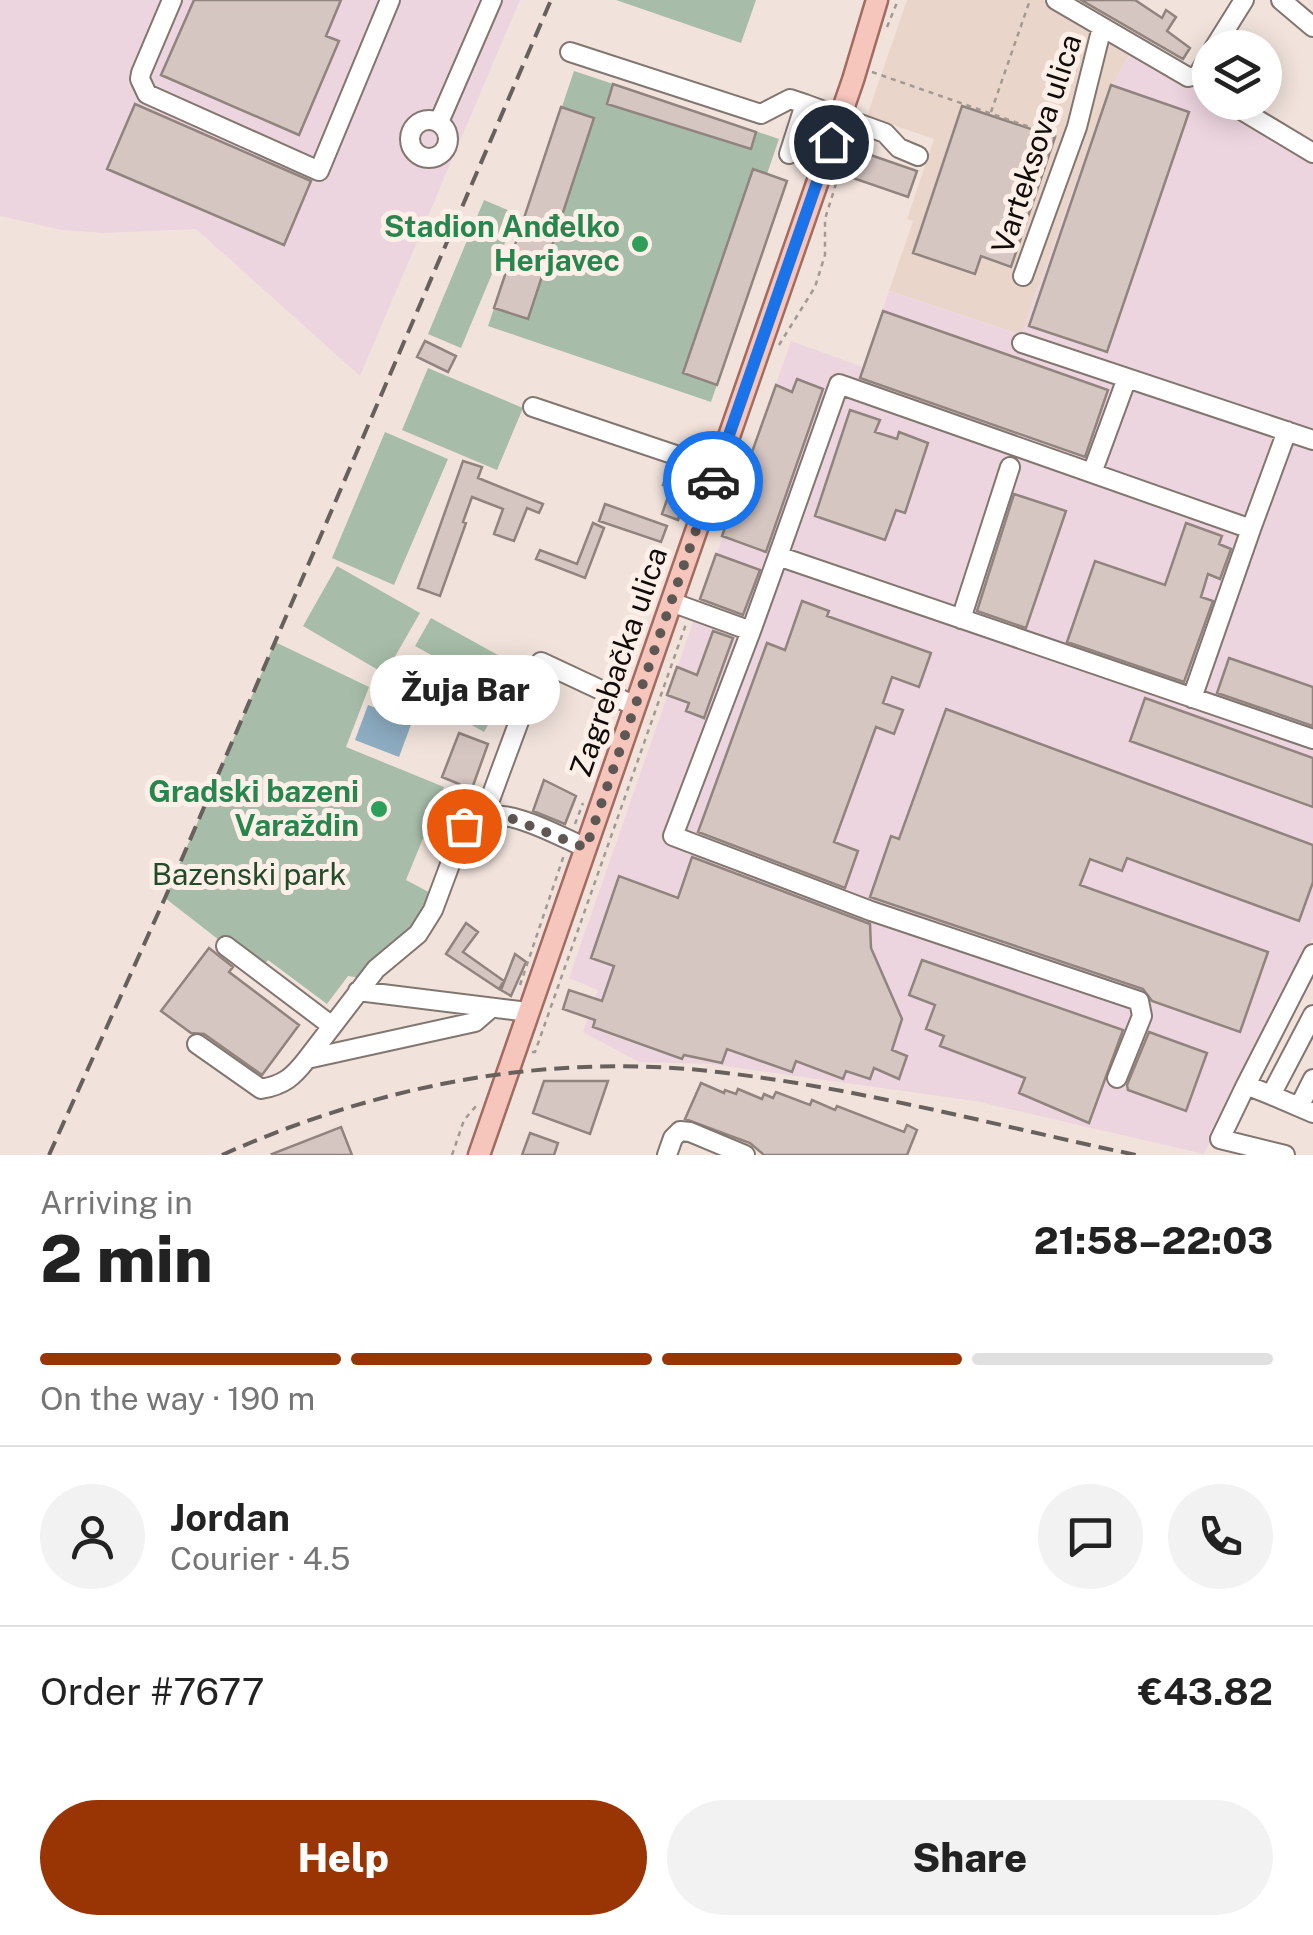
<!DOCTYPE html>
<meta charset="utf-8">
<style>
:root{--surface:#fff;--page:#f2f2f2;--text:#222;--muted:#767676;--line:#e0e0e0;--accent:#993405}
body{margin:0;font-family:"Public Sans",sans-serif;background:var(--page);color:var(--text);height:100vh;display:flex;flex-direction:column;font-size:38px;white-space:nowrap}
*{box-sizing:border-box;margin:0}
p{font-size:32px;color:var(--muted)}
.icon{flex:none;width:55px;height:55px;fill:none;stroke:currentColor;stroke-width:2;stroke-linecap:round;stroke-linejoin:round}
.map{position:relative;height:1155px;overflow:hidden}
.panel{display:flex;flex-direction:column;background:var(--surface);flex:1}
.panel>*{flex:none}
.fabs{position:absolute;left:1192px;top:30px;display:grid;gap:20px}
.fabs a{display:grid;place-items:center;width:90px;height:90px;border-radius:50%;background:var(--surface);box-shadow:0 5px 25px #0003;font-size:50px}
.pin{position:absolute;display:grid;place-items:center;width:85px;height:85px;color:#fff;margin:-42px;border:5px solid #fff;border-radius:50%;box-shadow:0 2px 10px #0007}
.courier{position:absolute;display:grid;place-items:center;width:100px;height:100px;margin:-50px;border:8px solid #1a73e8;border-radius:50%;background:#fff;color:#222;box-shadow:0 2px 12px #0007}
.bubble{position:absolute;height:70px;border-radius:35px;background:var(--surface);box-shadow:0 5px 25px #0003;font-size:32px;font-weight:800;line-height:70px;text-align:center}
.head em{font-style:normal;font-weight:800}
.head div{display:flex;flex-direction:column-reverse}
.head{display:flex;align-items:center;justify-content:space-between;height:170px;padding:0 40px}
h1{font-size:65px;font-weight:800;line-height:75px}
.bar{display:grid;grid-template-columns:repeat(4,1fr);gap:15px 10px;align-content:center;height:120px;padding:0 40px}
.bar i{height:12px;border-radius:8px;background:var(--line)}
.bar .active{background:var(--accent)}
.bar p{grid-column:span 4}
.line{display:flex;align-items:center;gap:25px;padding:0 40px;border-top:2px solid var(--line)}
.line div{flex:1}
.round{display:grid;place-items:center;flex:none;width:105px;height:105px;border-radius:52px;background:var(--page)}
.action{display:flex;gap:20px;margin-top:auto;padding:20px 40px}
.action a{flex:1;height:115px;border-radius:60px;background:var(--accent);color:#fff;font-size:40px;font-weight:800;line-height:115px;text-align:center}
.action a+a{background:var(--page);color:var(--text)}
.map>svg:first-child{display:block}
.built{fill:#ead5ca}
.industrial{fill:#edd5df}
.green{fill:#a7bca9}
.water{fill:#8dacc1}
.building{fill:#d5c6c2;stroke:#91847f;stroke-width:2.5}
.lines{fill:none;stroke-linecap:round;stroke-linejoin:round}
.minor-casing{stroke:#827670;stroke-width:22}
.major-casing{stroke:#a26c61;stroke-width:25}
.path{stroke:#a39993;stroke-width:2.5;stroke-dasharray:5 5;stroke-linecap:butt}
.minor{stroke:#fff;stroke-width:18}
.major{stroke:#f6c6bd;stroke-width:20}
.rail{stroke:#68605c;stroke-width:4;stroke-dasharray:15 8;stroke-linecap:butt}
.done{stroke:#5f5753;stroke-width:10;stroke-dasharray:0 18}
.route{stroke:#1a73e8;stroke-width:12}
.leisure-dot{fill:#2e9e5b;stroke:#fef0e9;stroke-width:4}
.labels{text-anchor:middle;stroke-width:10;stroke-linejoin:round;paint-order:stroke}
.street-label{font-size:30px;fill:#100c09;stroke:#fef0e9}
.leisure-label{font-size:30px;font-weight:bold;fill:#27864d;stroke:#fef0e9;text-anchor:end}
.park-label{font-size:30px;fill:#224c29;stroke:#fef0e9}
</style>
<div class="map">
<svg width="1313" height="1155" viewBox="0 0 1313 1155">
<rect width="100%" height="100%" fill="#f1e3dc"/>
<path class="built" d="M907 0H1043L1131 52 1108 92 1021 335 889 291 913 221 907 219 934 139 867 116Z"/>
<path class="industrial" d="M0 0H520L360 376 196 229 104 233 62 230 0 216Z
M1131 52 1210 99V102L1217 103 1313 162V938L1204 1154 975 1101 710 1064 639 1062 583 1032 598 990 569 978 791 341 863 367 889 291 1021 335 1108 92Z"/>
<path class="green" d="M616 0H756L741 43Z
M574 71 779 139 767 174 787 181 711 402 488 326Z
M484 200 517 214 461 348 428 334Z
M428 368 523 408 497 470 402 430Z
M385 432 448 459 394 585 332 558Z
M337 566 420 613 385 674 303 626Z
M431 618 516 665 501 693 415 646Z
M275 642 369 687 346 747 444 787 406 880 438 897 433 910 368 979 348 976 327 1004 268 960 259 971 165 898Z
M442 669 501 702 484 732 425 699Z"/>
<path class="water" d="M368 705 412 722 399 757 355 740Z"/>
<path class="building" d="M194 0H341L326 36 339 41 299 135 161 75Z
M1081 0H1135L1162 18 1166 10 1176 17 1167 31 1190 48 1183 59Z
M613 84 756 132 751 149 607 104Z
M1111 85 1189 112 1107 352 1029 326Z
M135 104 311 181 284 245 107 169Z
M962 106 1055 137 1011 267 981 256 975 274 913 253Z
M561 107 594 118 528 319 494 308Z
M859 151 917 171 908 197 850 177Z
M753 169 787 181 717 385 683 373Z
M883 311 1108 390 1085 457 860 378Z
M425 341 456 356 448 372 417 357Z
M797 379 823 389 766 552 722 536 776 385 792 392Z
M850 410 880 420 875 432 897 439 899 432 928 443 905 513 896 510 885 540 815 516Z
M463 461 482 467 478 478 543 504 539 513 527 508 514 541 494 534 503 509 472 497 463 522 466 523 440 596 418 588Z
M670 466 693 474 678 520 662 514 671 488 663 485Z
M1014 494 1066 511 1026 628 977 611Z
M605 504 667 526 661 542 599 521Z
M593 523 604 528 585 578 536 559 540 550 577 564Z
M1186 523 1222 536 1219 544 1231 549 1220 579 1208 574 1201 597 1213 601 1184 682 1067 642 1095 561 1165 585Z
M716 554 760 570 743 615 700 599Z
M802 601 829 611 827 616 931 653 919 687 892 677 883 703 903 710 894 734 876 727 834 842 858 851 845 888 698 832 767 643 785 650Z
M713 631 733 638 704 718 686 711 689 703 667 695 677 667 697 675Z
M1229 658 1313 687V726L1217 693Z
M1145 698 1313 758V807L1130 741Z
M946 709 1313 845V882L1299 921 1127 858 1122 871 1090 859 1080 885 1268 952 1240 1032 1152 1001 1143 989 870 897 891 836 899 839Z
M459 733 488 744 470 794 457 789 459 784 442 777Z
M544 780 576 796 565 824 533 811Z
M692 857 870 924 871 948 902 1019 892 1050 907 1056 899 1079 874 1068 870 1079 846 1071 843 1079 796 1061 792 1072 727 1049 722 1063 684 1055 682 1059 593 1027 595 1020 563 1009 569 990 602 1001 614 966 591 958 619 876 678 898Z
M466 923 478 932 463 952 504 981 499 989 446 954Z
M209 948 233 967 229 972 299 1025 262 1075 204 1034 191 1033 161 1011Z
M515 954 526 962 511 996 501 990Z
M922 960 1123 1030 1089 1123 1019 1093 1025 1078 940 1046 944 1036 926 1029 935 1005 909 995Z
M1149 1032 1207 1053 1186 1111 1128 1090 1127 1085Z
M544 1081H608L590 1134 533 1113Z
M701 1083 724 1093 725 1090 736 1094 738 1089 762 1099 764 1094 773 1098 776 1092 810 1105 812 1100 835 1110 837 1106 904 1132 907 1125 917 1130 907 1155H764L750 1143 685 1119Z
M341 1127 352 1155H273L272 1154Z
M530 1133 558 1143 554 1155H522Z"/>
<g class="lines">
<g class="minor-casing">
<path id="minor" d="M172 0 141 73 140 79 147 94 319 171 390 0
M1056 0 1188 77 1198 75 1210 55
M1281 0 1313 27
M1214 48 1244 0
M570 52 761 114 790 99 805 104
M1228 102 1313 153
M410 139a19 19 0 1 1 38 0a19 19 0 1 1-38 0Z
M439 122 492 0
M789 154 805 104 885 133 899 148 918 156
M1023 276 1077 127 1102 27
M1022 343 1313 440
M533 407 717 469
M1092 473 1127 378
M1251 529 1287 431
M778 556 839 384 1251 529 1192 698
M671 602 751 631 673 836 871 911 1139 1001 1142 1016 1117 1078
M961 619 1010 467
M751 631 778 556 1313 739
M485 813 541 662 635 706
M226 946 332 1026
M358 991 528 1012
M490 1009 475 1022 307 1059 376 969 418 934 433 910 464 827C492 796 554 834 586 848
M197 1044 261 1089C284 1085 293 1077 307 1059
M1246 1085 1313 954
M1271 1095 1313 1113
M1299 1107 1313 1079
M667 1155 673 1138 680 1131 690 1132 745 1155
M1285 1155 1220 1139 1246 1085 1271 1095 1313 1015"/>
</g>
<g class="major-casing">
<path id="major" d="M479 1155 853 80 877 0"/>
</g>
<path class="path" d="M887 27 898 0
M872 72 1058 137
M991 112 1030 0
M779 345 815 287 825 255V219L844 158
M575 824 583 803
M520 985 564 855
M532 1052H535L686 624
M452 1155 464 1120 477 1105"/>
<use href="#minor" class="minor"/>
<use href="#major" class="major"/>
<path class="rail" d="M49 1155 165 898 551 0
M222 1155C378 1085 548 1052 718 1072 859 1088 998 1126 1136 1155"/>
</g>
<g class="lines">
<path class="done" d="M464 826 477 816 495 812 586 848 713 481"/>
<path class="route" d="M713 481 831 142"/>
</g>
<g class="leisure-dot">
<circle cx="640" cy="244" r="10"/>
<circle cx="379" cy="809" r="10"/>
</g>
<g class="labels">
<g class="street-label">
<text transform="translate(1037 144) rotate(-72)" y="10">Varteksova ulica</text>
<text transform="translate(619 662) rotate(-71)" y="10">Zagrebačka ulica</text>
</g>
<g class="leisure-label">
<text x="620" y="237">Stadion Anđelko<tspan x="620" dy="34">Herjavec</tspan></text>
<text x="359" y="802">Gradski bazeni<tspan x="359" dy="34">Varaždin</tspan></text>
</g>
<g class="park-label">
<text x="249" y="885">Bazenski park</text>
</g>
</g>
</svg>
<div class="fabs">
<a><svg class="icon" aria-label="layers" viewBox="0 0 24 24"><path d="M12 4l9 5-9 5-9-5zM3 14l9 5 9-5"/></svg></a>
</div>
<div class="pin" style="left:464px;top:826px;background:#ea580c"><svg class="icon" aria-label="bag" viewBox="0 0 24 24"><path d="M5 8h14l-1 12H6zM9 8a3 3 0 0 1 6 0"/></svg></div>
<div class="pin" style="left:831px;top:142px;background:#1f2937"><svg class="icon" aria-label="home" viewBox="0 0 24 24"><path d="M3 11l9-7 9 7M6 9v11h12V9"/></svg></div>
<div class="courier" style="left:713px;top:481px"><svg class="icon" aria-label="car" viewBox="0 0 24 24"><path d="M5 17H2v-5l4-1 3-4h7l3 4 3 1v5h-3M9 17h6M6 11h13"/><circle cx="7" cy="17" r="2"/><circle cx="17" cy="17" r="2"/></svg></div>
<div class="bubble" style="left:370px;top:655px;width:190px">Žuja Bar</div>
</div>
<section class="panel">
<div class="head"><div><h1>2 min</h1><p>Arriving in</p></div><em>21:58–22:03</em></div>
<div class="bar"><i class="active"></i><i class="active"></i><i class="active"></i><i></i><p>On the way · 190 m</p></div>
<div class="line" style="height:180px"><a class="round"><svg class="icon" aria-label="person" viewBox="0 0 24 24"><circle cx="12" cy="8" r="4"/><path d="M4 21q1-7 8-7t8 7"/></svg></a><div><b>Jordan</b><p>Courier · 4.5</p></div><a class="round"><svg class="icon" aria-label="chat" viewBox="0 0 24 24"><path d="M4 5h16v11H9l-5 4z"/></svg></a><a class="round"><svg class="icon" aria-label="phone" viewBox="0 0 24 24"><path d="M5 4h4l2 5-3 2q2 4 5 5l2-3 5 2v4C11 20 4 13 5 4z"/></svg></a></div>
<div class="line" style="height:130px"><div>Order #7677</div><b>€43.82</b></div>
<div class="action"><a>Help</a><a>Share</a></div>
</section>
